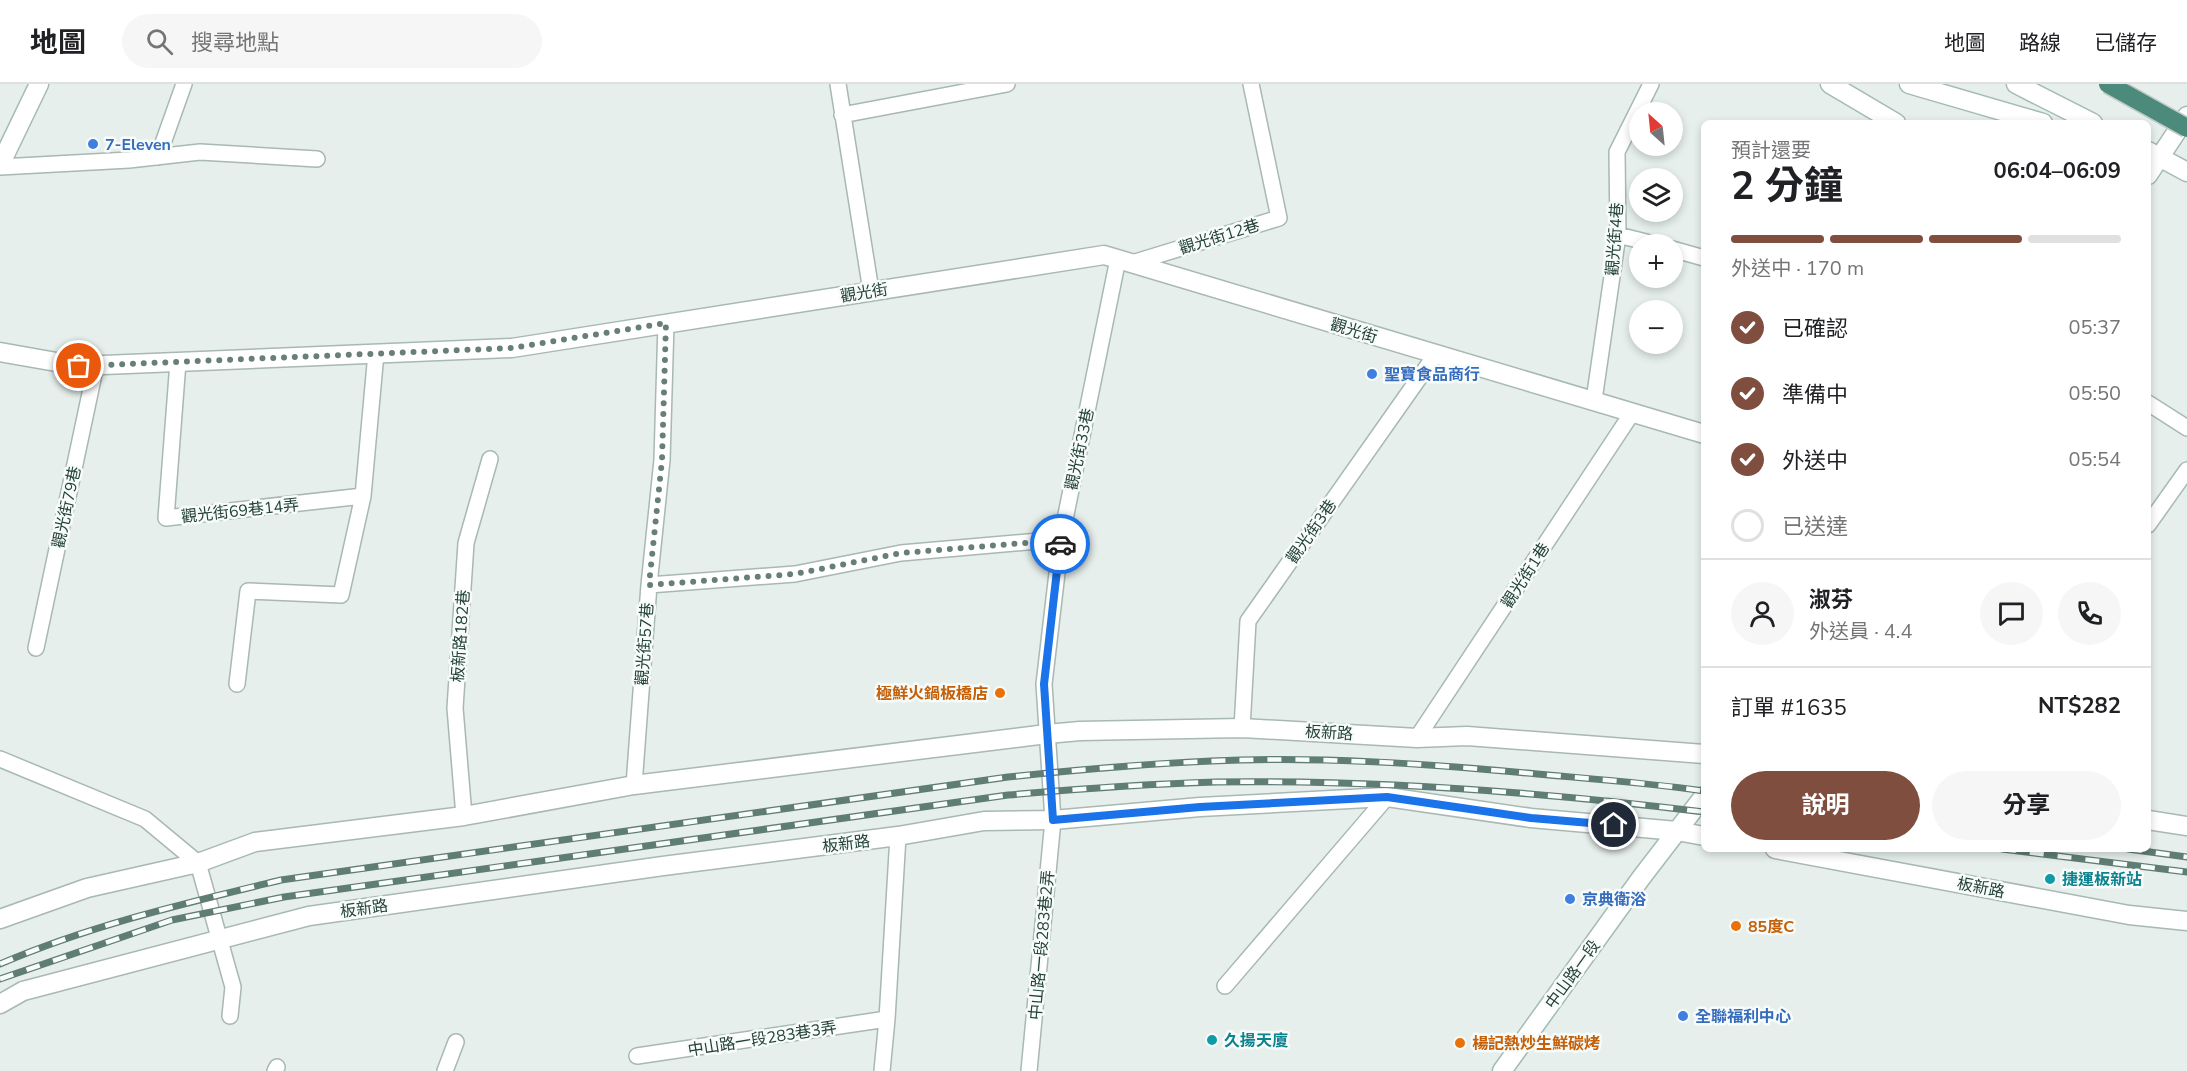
<!DOCTYPE html>
<html lang="zh-TW">
<meta charset="utf-8">
<style>
:root{--surface:#fff;--page:#f6f6f6;--text:#202124;--muted:#757577;--line:#e0e0e0;--accent:#7f4e3f}
body{margin:0;font-family:"Nunito Sans","Noto Sans TC",sans-serif;background:var(--page);color:var(--text);height:100vh;display:flex;flex-direction:column;font-size:22px;white-space:nowrap}
*{box-sizing:border-box;margin:0}
p{font-size:20px;color:var(--muted)}
.icon{flex:none;width:33px;height:33px;fill:none;stroke:currentColor;stroke-width:2;stroke-linecap:round;stroke-linejoin:round}
.map{position:relative;flex:1;overflow:hidden}
.drawer{position:absolute;left:1701px;top:36px;width:450px;height:732px;display:flex;flex-direction:column;background:var(--surface);border-radius:9px;box-shadow:0 3px 9px #0003}
.drawer>*{flex:none}
.needle{width:39px;rotate:333deg}
.fabs{position:absolute;left:1629px;top:18px;display:grid;gap:12px}
.fabs a{display:grid;place-items:center;width:54px;height:54px;border-radius:50%;background:var(--surface);box-shadow:0 3px 9px #0003;font-size:30px}
.pin{position:absolute;display:grid;place-items:center;width:51px;height:51px;color:#fff;margin:-26px;border:3px solid #fff;border-radius:50%;box-shadow:0 2px 6px #0007}
.courier{position:absolute;display:grid;place-items:center;width:60px;height:60px;margin:-30px;border:4px solid #1a73e8;border-radius:50%;background:#fff;color:#222;box-shadow:0 2px 8px #0007}
.overview em{font-style:normal;font-weight:700}
.overview div{display:flex;flex-direction:column-reverse}
.overview{display:flex;align-items:center;justify-content:space-between;height:102px;padding:0 30px}
h1{font-size:39px;font-weight:700;line-height:45px}
.bar{display:grid;grid-template-columns:repeat(4,1fr);gap:9px 6px;align-content:center;height:72px;padding:0 30px}
.bar i{height:8px;border-radius:4px;background:var(--line)}
.bar .selected{background:var(--accent)}
.bar p{grid-column:span 4}
.line{display:flex;align-items:center;gap:15px;padding:0 30px;border-top:2px solid var(--line)}
.line div{flex:1}
.round{display:grid;place-items:center;flex:none;width:63px;height:63px;border-radius:32px;background:var(--page)}
ol{padding:0 30px;list-style:none}
li{display:flex;align-items:center;gap:18px;height:66px}
li p{margin-inline-start:auto}
li .icon{padding:6px;border-radius:50%;background:var(--accent);color:#fff;stroke-width:4}
li:last-child{color:var(--muted)}
li i{width:33px;height:33px;border:3px solid var(--line);border-radius:50%}
.cta{display:flex;gap:12px;margin-top:auto;padding:12px 30px}
.cta a{flex:1;height:69px;border-radius:36px;background:var(--accent);color:#fff;font-size:24px;font-weight:700;line-height:69px;text-align:center}
.cta a+a{background:var(--page);color:var(--text)}
header{display:flex;align-items:center;gap:36px;box-sizing:border-box;height:84px;padding:0 30px;background:var(--surface);border-bottom:2px solid var(--line)}
header strong{font-size:28px}
nav{display:flex;gap:33px;margin-inline-start:auto;font-size:21px}
.search{width:420px;height:54px;background:var(--page);display:flex;align-items:center;gap:15px;box-sizing:border-box;padding:0 21px;border-radius:33px;color:var(--muted);font-size:22px}
.map>svg:first-child{display:block}
.lines{fill:none;stroke-linecap:round;stroke-linejoin:round}
.service-casing{stroke:#a8b8b2;stroke-width:18}
.minor-casing{stroke:#a8b8b2;stroke-width:21}
.secondary-casing{stroke:#a4bbb3;stroke-width:21}
.service{stroke:#fff;stroke-width:15}
.minor{stroke:#fff;stroke-width:18}
.secondary{stroke:#fff;stroke-width:18}
.rail-casing{stroke:#5f7d75;stroke-width:7}
.rail{stroke:#f7fbf9;stroke-width:4.5;stroke-dasharray:14;stroke-linecap:butt}
.trunk-bridge-casing{stroke:#c2cac8;stroke-width:21;stroke-linecap:butt}
.trunk-bridge{stroke:#4c8a7c;stroke-width:18}
.done{stroke:#687f78;stroke-width:6;stroke-dasharray:0 10.8}
.route{stroke:#1a73e8;stroke-width:8}
.shop-dot{fill:#3f7fe0;stroke:#f7fbf9;stroke-width:2}
.food-dot{fill:#e8710a;stroke:#f7fbf9;stroke-width:2}
.culture-dot{fill:#0f9aa8;stroke:#f7fbf9;stroke-width:2}
.labels{text-anchor:middle;stroke-width:5;stroke-linejoin:round;paint-order:stroke}
.shop-label{font-size:16px;font-weight:bold;fill:#366cbe;stroke:#f7fbf9;text-anchor:start}
.street-label{font-size:16px;fill:#24423a;stroke:#f7fbf9}
.food-label{font-size:16px;font-weight:bold;fill:#c56008;stroke:#f7fbf9;text-anchor:start}
.culture-label{font-size:16px;font-weight:bold;fill:#0d838f;stroke:#f7fbf9;text-anchor:start}
</style>
<header>
<strong>地圖</strong>
<div class="search"><svg class="icon" aria-label="search" viewBox="0 0 24 24"><circle cx="10" cy="10" r="6"/><path d="M15 15l6 6"/></svg>搜尋地點</div>
<nav><a>地圖</a><a>路線</a><a>已儲存</a></nav>
</header>
<div class="map">
<svg width="2187" height="987" viewBox="0 0 2187 987">
<rect width="100%" height="100%" fill="#e6efeb"/>
<g class="lines">
<g class="service-casing">
<path id="service" d="M838 0 871 207
M842 31 1007 0
M158 73 184 0
M0 83 129 76 200 68 317 75
M1618 151 1654 160
M1672 165 1704 174
M1132 179 1279 134 1251 0
M178 278 166 434 363 412
M1594 316 1618 151 1617 68 1651 0
M2148 319 2187 344
M2148 441 2187 386
M649 501 795 490 901 469 1061 455
M36 564 96 281
M237 600 248 507 341 511 363 412 376 269
M1242 644 1248 537 1436 270
M1417 654 1632 329
M0 675 145 735 198 779 233 903 230 932
M634 701 649 501 662 376 666 239
M464 732 455 624 466 459 490 375
M1225 902 1387 713
M637 972 887 935
M275 987 277 983
M445 987 456 958
M882 987 887 935 898 752
M1029 987 1053 736 1044 600 1061 455 1118 175"/>
</g>
<g class="minor-casing">
<path id="minor" d="M0 268 79 282 512 264 1104 171 1704 350
M2148 736 2187 742
M1775 765 2129 831 2187 837
M0 835 87 804 198 779 255 758 464 732 634 701 1047 650 1080 647 1242 644 1417 654 1467 652 1704 670
M0 920 23 907 309 832 663 782 898 752 984 737 1053 736 1200 723 1387 713 1531 734 1677 747 1704 752"/>
</g>
<g class="secondary-casing">
<path id="secondary" d="M1830 0 1896 39
M1909 0 2043 39
M2016 0 2093 39
M2148 67 2187 88
M0 81 39 0
M2148 91 2187 32
M1502 987 1641 794 1704 712"/>
</g>
<use href="#service" class="service"/>
<use href="#minor" class="minor"/>
<use href="#secondary" class="secondary"/>
<g class="rail-casing">
<path id="rail" d="M2002 765 2187 788
M2128 765 2187 773
M0 880C91 841 186 819 281 796L1008 693C1075 686 1143 680 1211 677 1320 672 1429 680 1537 690 1593 695 1649 699 1704 707
M0 895 172 836 284 813 1008 711C1077 705 1146 700 1216 698 1379 696 1542 708 1704 728"/>
</g>
<use href="#rail" class="rail"/>
<g class="trunk-bridge-casing">
<path id="trunk-bridge" d="M2108 0 2187 44"/>
</g>
<use href="#trunk-bridge" class="trunk-bridge"/>
</g>
<g class="lines">
<path class="done" d="M79 282 512 264 666 239 662 376 649 501 795 490 901 469 1061 456 1060 460"/>
<path class="route" d="M1060 460 1044 600 1053 736 1200 723 1387 713 1531 734 1614 741"/>
</g>
<g class="shop-dot">
<circle cx="93" cy="60" r="6"/>
<circle cx="1372" cy="290" r="6"/>
<circle cx="1570" cy="815" r="6"/>
<circle cx="1683" cy="932" r="6"/>
</g>
<g class="food-dot">
<circle cx="1000" cy="609" r="6"/>
<circle cx="1736" cy="842" r="6"/>
<circle cx="1460" cy="959" r="6"/>
</g>
<g class="culture-dot">
<circle cx="2050" cy="795" r="6"/>
<circle cx="1212" cy="956" r="6"/>
</g>
<g class="labels">
<g class="shop-label">
<text x="105" y="66">7-Eleven</text>
<text x="1384" y="296">聖寶食品商行</text>
<text x="1582" y="821">京典衛浴</text>
<text x="1695" y="938">全聯福利中心</text>
</g>
<g class="street-label">
<text transform="translate(1219 152) rotate(-17)" y="6">觀光街12巷</text>
<text transform="translate(1614 155) rotate(-86)" y="6">觀光街4巷</text>
<text transform="translate(864 208) rotate(-9)" y="6">觀光街</text>
<text transform="translate(1354 246) rotate(17)" y="6">觀光街</text>
<text transform="translate(1079 365) rotate(-78)" y="6">觀光街33巷</text>
<text transform="translate(66 423) rotate(-78)" y="6">觀光街79巷</text>
<text transform="translate(240 426) rotate(-6)" y="6">觀光街69巷14弄</text>
<text transform="translate(1311 447) rotate(-55)" y="6">觀光街3巷</text>
<text transform="translate(1525 491) rotate(-57)" y="6">觀光街1巷</text>
<text transform="translate(460 552) rotate(-86)" y="6">板新路182巷</text>
<text transform="translate(644 560) rotate(-86)" y="6">觀光街57巷</text>
<text transform="translate(1329 648) rotate(3)" y="6">板新路</text>
<text transform="translate(846 759) rotate(-7)" y="6">板新路</text>
<text transform="translate(1981 803) rotate(11)" y="6">板新路</text>
<text transform="translate(364 824) rotate(-8)" y="6">板新路</text>
<text transform="translate(1041 861) rotate(-85)" y="6">中山路一段283巷2弄</text>
<text transform="translate(1572 890) rotate(-54)" y="6">中山路一段</text>
<text transform="translate(762 954) rotate(-9)" y="6">中山路一段283巷3弄</text>
</g>
<g class="food-label">
<text x="988" y="615" text-anchor="end">極鮮火鍋板橋店</text>
<text x="1748" y="848">85度C</text>
<text x="1472" y="965">楊記熱炒生鮮碳烤</text>
</g>
<g class="culture-label">
<text x="2062" y="801">捷運板新站</text>
<text x="1224" y="962">久揚天廈</text>
</g>
</g>
</svg>
<div class="fabs">
<a><svg class="needle" viewBox="-14 -14 28 28"><path d="M0-13l5 13h-10z" fill="#e53935"/><path d="M0 13l5-13h-10z" fill="#757577"/></svg></a>
<a><svg class="icon" aria-label="layers" viewBox="0 0 24 24"><path d="M12 4l9 5-9 5-9-5zM3 14l9 5 9-5"/></svg></a>
<a>+</a>
<a>−</a>
</div>
<div class="pin" style="left:79px;top:282px;background:#ea580c"><svg class="icon" aria-label="bag" viewBox="0 0 24 24"><path d="M5 8h14l-1 12H6zM9 8a3 3 0 0 1 6 0"/></svg></div>
<div class="pin" style="left:1614px;top:741px;background:#1f2937"><svg class="icon" aria-label="home" viewBox="0 0 24 24"><path d="M3 11l9-7 9 7M6 9v11h12V9"/></svg></div>
<div class="courier" style="left:1060px;top:460px"><svg class="icon" aria-label="car" viewBox="0 0 24 24"><path d="M5 17H2v-5l4-1 3-4h7l3 4 3 1v5h-3M9 17h6M6 11h13"/><circle cx="7" cy="17" r="2"/><circle cx="17" cy="17" r="2"/></svg></div>
<section class="drawer">
<div class="overview"><div><h1>2 分鐘</h1><p>預計還要</p></div><em>06:04–06:09</em></div>
<div class="bar"><i class="selected"></i><i class="selected"></i><i class="selected"></i><i></i><p>外送中 · 170 m</p></div>
<ol>
<li><svg class="icon" aria-label="check" viewBox="0 0 24 24"><path d="M5 12l5 5 9-10"/></svg>已確認<p>05:37</p></li>
<li><svg class="icon" aria-label="check" viewBox="0 0 24 24"><path d="M5 12l5 5 9-10"/></svg>準備中<p>05:50</p></li>
<li><svg class="icon" aria-label="check" viewBox="0 0 24 24"><path d="M5 12l5 5 9-10"/></svg>外送中<p>05:54</p></li>
<li><i></i>已送達</li>
</ol>
<div class="line" style="height:108px"><a class="round"><svg class="icon" aria-label="person" viewBox="0 0 24 24"><circle cx="12" cy="8" r="4"/><path d="M4 21q1-7 8-7t8 7"/></svg></a><div><b>淑芬</b><p>外送員 · 4.4</p></div><a class="round"><svg class="icon" aria-label="chat" viewBox="0 0 24 24"><path d="M4 5h16v11H9l-5 4z"/></svg></a><a class="round"><svg class="icon" aria-label="phone" viewBox="0 0 24 24"><path d="M5 4h4l2 5-3 2q2 4 5 5l2-3 5 2v4C11 20 4 13 5 4z"/></svg></a></div>
<div class="line" style="height:78px"><div>訂單 #1635</div><b>NT$282</b></div>
<div class="cta"><a>說明</a><a>分享</a></div>
</section>
</div>
